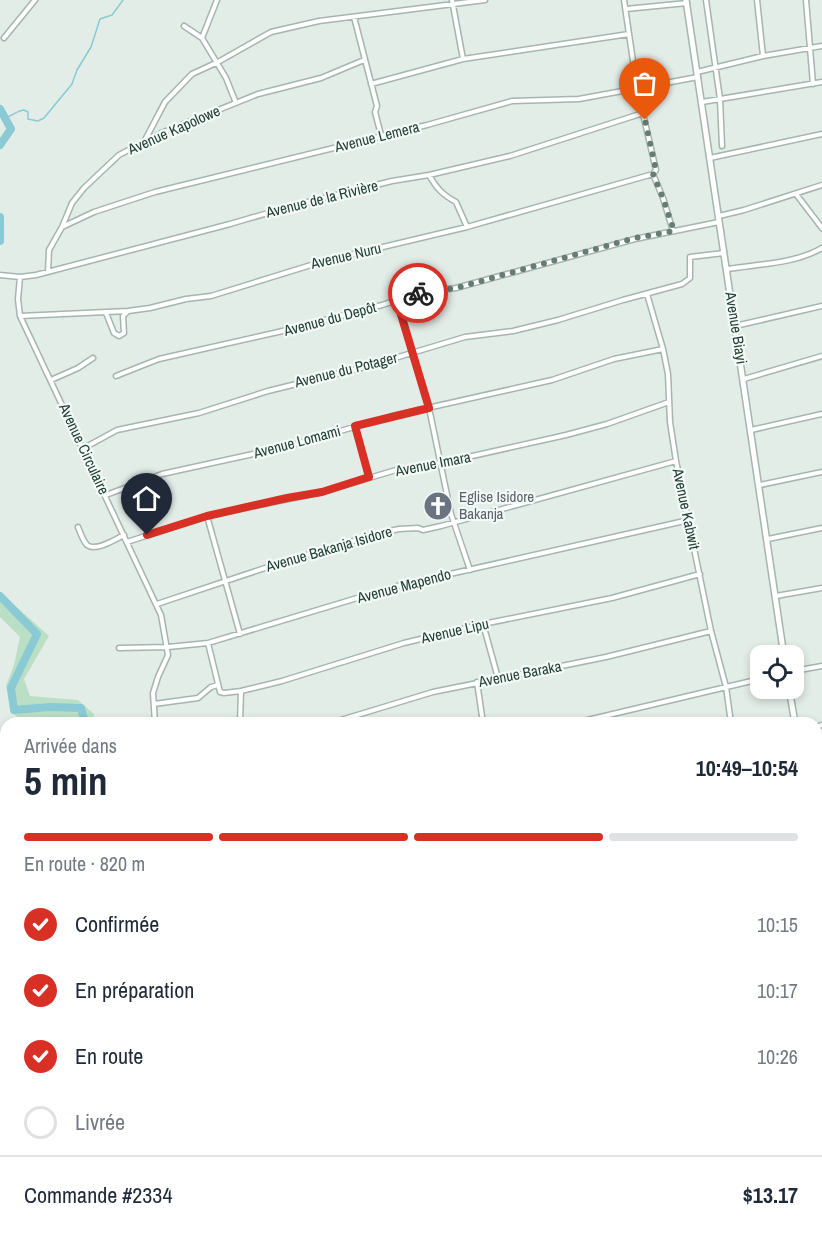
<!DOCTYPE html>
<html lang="fr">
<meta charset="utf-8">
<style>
:root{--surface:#fff;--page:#f6f6f7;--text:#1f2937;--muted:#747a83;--line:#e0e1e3;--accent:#d93025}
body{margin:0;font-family:"Archivo Narrow",sans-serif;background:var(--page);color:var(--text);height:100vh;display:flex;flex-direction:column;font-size:22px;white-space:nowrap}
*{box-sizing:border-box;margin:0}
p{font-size:20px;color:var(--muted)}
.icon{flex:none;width:33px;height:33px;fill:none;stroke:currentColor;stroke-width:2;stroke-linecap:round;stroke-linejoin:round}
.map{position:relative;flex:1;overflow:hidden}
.side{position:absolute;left:0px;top:717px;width:822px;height:528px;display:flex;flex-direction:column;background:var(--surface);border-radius:18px 18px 0 0;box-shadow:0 3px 9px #0003}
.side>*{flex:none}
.buttons{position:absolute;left:750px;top:645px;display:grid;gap:12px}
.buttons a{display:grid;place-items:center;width:54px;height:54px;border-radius:12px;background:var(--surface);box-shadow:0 3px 9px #0003;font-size:30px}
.pin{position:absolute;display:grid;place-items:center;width:51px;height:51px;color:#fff;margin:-62px -26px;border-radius:50% 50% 50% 0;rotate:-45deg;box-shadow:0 0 6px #0007}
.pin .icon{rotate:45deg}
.courier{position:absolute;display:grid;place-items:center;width:60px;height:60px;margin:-30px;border:4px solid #d93025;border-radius:50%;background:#fff;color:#222;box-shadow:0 2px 8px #0007}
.headline em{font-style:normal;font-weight:700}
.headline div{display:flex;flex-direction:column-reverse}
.headline{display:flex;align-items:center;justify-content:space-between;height:102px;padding:0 24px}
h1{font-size:39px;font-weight:700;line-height:45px}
.bar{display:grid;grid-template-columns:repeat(4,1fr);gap:9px 6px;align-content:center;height:72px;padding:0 24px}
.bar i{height:8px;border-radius:4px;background:var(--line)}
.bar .active{background:var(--accent)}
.bar p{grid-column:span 4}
.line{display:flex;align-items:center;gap:15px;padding:0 24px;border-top:2px solid var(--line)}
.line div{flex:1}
ol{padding:0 24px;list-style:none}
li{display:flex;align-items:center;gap:18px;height:66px}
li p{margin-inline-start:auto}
li .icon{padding:6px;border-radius:50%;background:var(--accent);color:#fff;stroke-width:4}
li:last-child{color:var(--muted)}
li i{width:33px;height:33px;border:3px solid var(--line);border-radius:50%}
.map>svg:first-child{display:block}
.green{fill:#bbdfc4}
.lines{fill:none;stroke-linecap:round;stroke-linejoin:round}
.stream{stroke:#89cad4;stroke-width:1.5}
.river{stroke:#89cad4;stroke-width:8}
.minor-casing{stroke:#a5b5af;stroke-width:7}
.tertiary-casing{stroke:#a5b5af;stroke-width:8}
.minor{stroke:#fff;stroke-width:4}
.tertiary{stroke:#fff;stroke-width:5}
.done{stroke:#667c74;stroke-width:6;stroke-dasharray:0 10.8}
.route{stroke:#d93025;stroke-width:8}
.labels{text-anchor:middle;stroke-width:4.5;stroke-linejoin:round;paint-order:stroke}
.street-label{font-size:15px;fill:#223f36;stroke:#f3f9f6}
.worship-label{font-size:15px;fill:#5b616d;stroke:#f3f9f6;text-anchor:start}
</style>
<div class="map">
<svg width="822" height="1245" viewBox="0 0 822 1245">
<rect width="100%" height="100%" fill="#e3ede8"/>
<path class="green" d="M0 592 49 636 24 679 30 696 78 700 94 714 92 723H25L11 712 6 686 14 665 20 637 0 617Z
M6 827V934L0 890V839L1 832Z
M0 1105 6 1106V1193H0Z"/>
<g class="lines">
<path class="stream" d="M5 118C12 116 16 111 24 110L28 112V119L38 121 44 118 72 84 77 70 91 47 100 19 112 15 123 0"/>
<path class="river" d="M0 109 11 129 0 145
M0 217V241
M0 596 37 634 11 688 14 710 50 707 81 708 85 723
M493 1239 497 1245
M539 1245 544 1239
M628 1245 629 1239"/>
<g class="minor-casing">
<path id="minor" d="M452 0 463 59
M624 0 637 88 656 170 653 174 663 198 673 231
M706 0 720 99 722 146
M757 0 763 56
M806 0 813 84
M626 9 687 3
M354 17 377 106 375 112 381 135
M184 26 202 38 226 78 236 103
M4 38 35 0
M202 38 217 0
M697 72 763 56 822 46
M371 84 463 59 629 34
M702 102 822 82
M145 140 165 102 192 74 218 62 271 32 319 21 485 0
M710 158 822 134
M429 175C437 189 443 195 456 202L467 227
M796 194 822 228
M719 216 744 210 822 185
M62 227 94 212 155 192 427 125 512 101 579 99 698 77
M727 269C759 264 794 264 822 248
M48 272 49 250 62 227 72 203 84 188 119 155 161 133 258 94 321 78 364 60
M0 275 20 277 36 275 230 224 292 206 392 181 429 175 510 156 643 113
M20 277 18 299 20 316 161 615 168 655 158 677 153 693 155 723
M647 294 663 349 668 374 670 422 676 461 711 631 726 687 731 723
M397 301 429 408 451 514 470 570
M106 313 114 333 119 336 124 333 123 316 127 312
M20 316 128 311 150 308 186 299 211 296 324 261 467 227 653 174
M735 326 822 306
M116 376 159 359 287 330 382 305 419 293 456 288 635 239 719 222
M744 379 822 356
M51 380 78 368 93 358
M355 426 369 477
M751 430 822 414
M84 448 117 430 199 413 268 391 365 367 465 337 513 331 558 320 623 300 682 284 690 278V257L724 253
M760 485 822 472
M106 495 162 474 285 447 392 416 552 380 614 359 663 349
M207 516 240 634
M78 527C80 532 83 541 87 545 96 552 116 539 124 535
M768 539 822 528
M127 542 207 516 322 492 396 470 441 463 566 435 607 424 669 402
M776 596 822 588
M157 604 283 562 380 533 399 529 418 528 423 530 441 526 676 461
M483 624 498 678
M208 643 220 692 224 693 241 691 282 681 404 643 483 624 612 598 700 574
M119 648 168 647 208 643 397 586 689 520
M794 671 822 666
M477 682 483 723
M154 704 198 698 211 687 218 685
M240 723 241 691
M331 723 433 692 606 657 711 631
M575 723 760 679
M816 727 822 725
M816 760 822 817
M816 794 822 793
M816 836 822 835
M816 923 822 922
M816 965 822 964
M0 1064 6 1067
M816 1110H822
M816 1185 822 1184
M440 1239 447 1245
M652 1239 653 1245
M309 1242 322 1245
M142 1245 143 1239
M235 1245 238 1239
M782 1245 822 1240"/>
</g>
<g class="tertiary-casing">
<path id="tertiary" d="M686 0 784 656
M789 688 795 723
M816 972 822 1054
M308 1245 311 1239"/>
</g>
<use href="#minor" class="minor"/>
<use href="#tertiary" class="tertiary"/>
</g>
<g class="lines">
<path class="done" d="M418 293 456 288 635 238 674 231 663 198 653 174 656 170 645 120"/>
<path class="route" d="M147 535 207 516 287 498 322 492 369 477 355 426 429 408 397 301 418 293"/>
</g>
<defs>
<g id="church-disc" transform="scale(1.5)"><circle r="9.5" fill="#6b7280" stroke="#f3f9f6"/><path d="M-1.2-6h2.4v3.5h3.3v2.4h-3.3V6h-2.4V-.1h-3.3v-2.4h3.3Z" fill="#fff"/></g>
</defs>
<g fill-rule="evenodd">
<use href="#church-disc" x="438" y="506"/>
</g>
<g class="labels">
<g class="street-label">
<text transform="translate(174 130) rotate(-24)" y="5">Avenue Kapolowe</text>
<text transform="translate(377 137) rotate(-14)" y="5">Avenue Lemera</text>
<text transform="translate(322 199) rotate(-14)" y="5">Avenue de la Rivière</text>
<text transform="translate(346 256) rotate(-13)" y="5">Avenue Nuru</text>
<text transform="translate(330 319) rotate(-15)" y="5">Avenue du Depôt</text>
<text transform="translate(736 328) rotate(81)" y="5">Avenue Biayi</text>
<text transform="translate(346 370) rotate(-14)" y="5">Avenue du Potager</text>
<text transform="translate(297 442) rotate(-15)" y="5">Avenue Lomami</text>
<text transform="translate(84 449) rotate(65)" y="5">Avenue Circulaire</text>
<text transform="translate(433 464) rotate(-11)" y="5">Avenue Imara</text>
<text transform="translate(686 509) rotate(78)" y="5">Avenue Kabwit</text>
<text transform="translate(329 549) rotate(-16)" y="5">Avenue Bakanja Isidore</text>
<text transform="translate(404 586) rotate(-15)" y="5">Avenue Mapendo</text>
<text transform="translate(455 631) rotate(-13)" y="5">Avenue Lipu</text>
<text transform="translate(520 674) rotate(-11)" y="5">Avenue Baraka</text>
</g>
<g class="worship-label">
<text x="459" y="502">Eglise Isidore<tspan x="459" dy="17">Bakanja</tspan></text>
</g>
</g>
</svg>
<div class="buttons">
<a><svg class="icon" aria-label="locate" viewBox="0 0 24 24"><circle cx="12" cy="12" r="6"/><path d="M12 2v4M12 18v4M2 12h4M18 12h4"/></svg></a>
</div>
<div class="pin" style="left:645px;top:120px;background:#ea580c"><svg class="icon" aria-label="bag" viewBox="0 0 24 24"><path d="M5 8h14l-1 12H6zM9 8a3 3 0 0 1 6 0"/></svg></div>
<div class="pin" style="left:147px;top:535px;background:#1f2937"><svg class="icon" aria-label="home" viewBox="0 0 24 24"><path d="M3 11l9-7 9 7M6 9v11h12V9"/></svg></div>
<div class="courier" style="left:418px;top:293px"><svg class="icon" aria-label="bike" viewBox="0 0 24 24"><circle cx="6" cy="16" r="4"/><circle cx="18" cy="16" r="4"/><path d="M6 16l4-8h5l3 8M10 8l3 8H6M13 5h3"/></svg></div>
<section class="side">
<div class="headline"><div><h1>5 min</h1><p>Arrivée dans</p></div><em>10:49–10:54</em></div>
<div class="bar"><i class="active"></i><i class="active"></i><i class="active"></i><i></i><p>En route · 820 m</p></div>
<ol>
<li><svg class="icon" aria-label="check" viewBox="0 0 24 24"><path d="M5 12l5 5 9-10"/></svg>Confirmée<p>10:15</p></li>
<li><svg class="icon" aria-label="check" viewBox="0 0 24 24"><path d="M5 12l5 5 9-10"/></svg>En préparation<p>10:17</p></li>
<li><svg class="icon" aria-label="check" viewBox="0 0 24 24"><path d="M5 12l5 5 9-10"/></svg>En route<p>10:26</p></li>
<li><i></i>Livrée</li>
</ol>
<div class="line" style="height:78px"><div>Commande #2334</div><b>$13.17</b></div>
</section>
</div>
